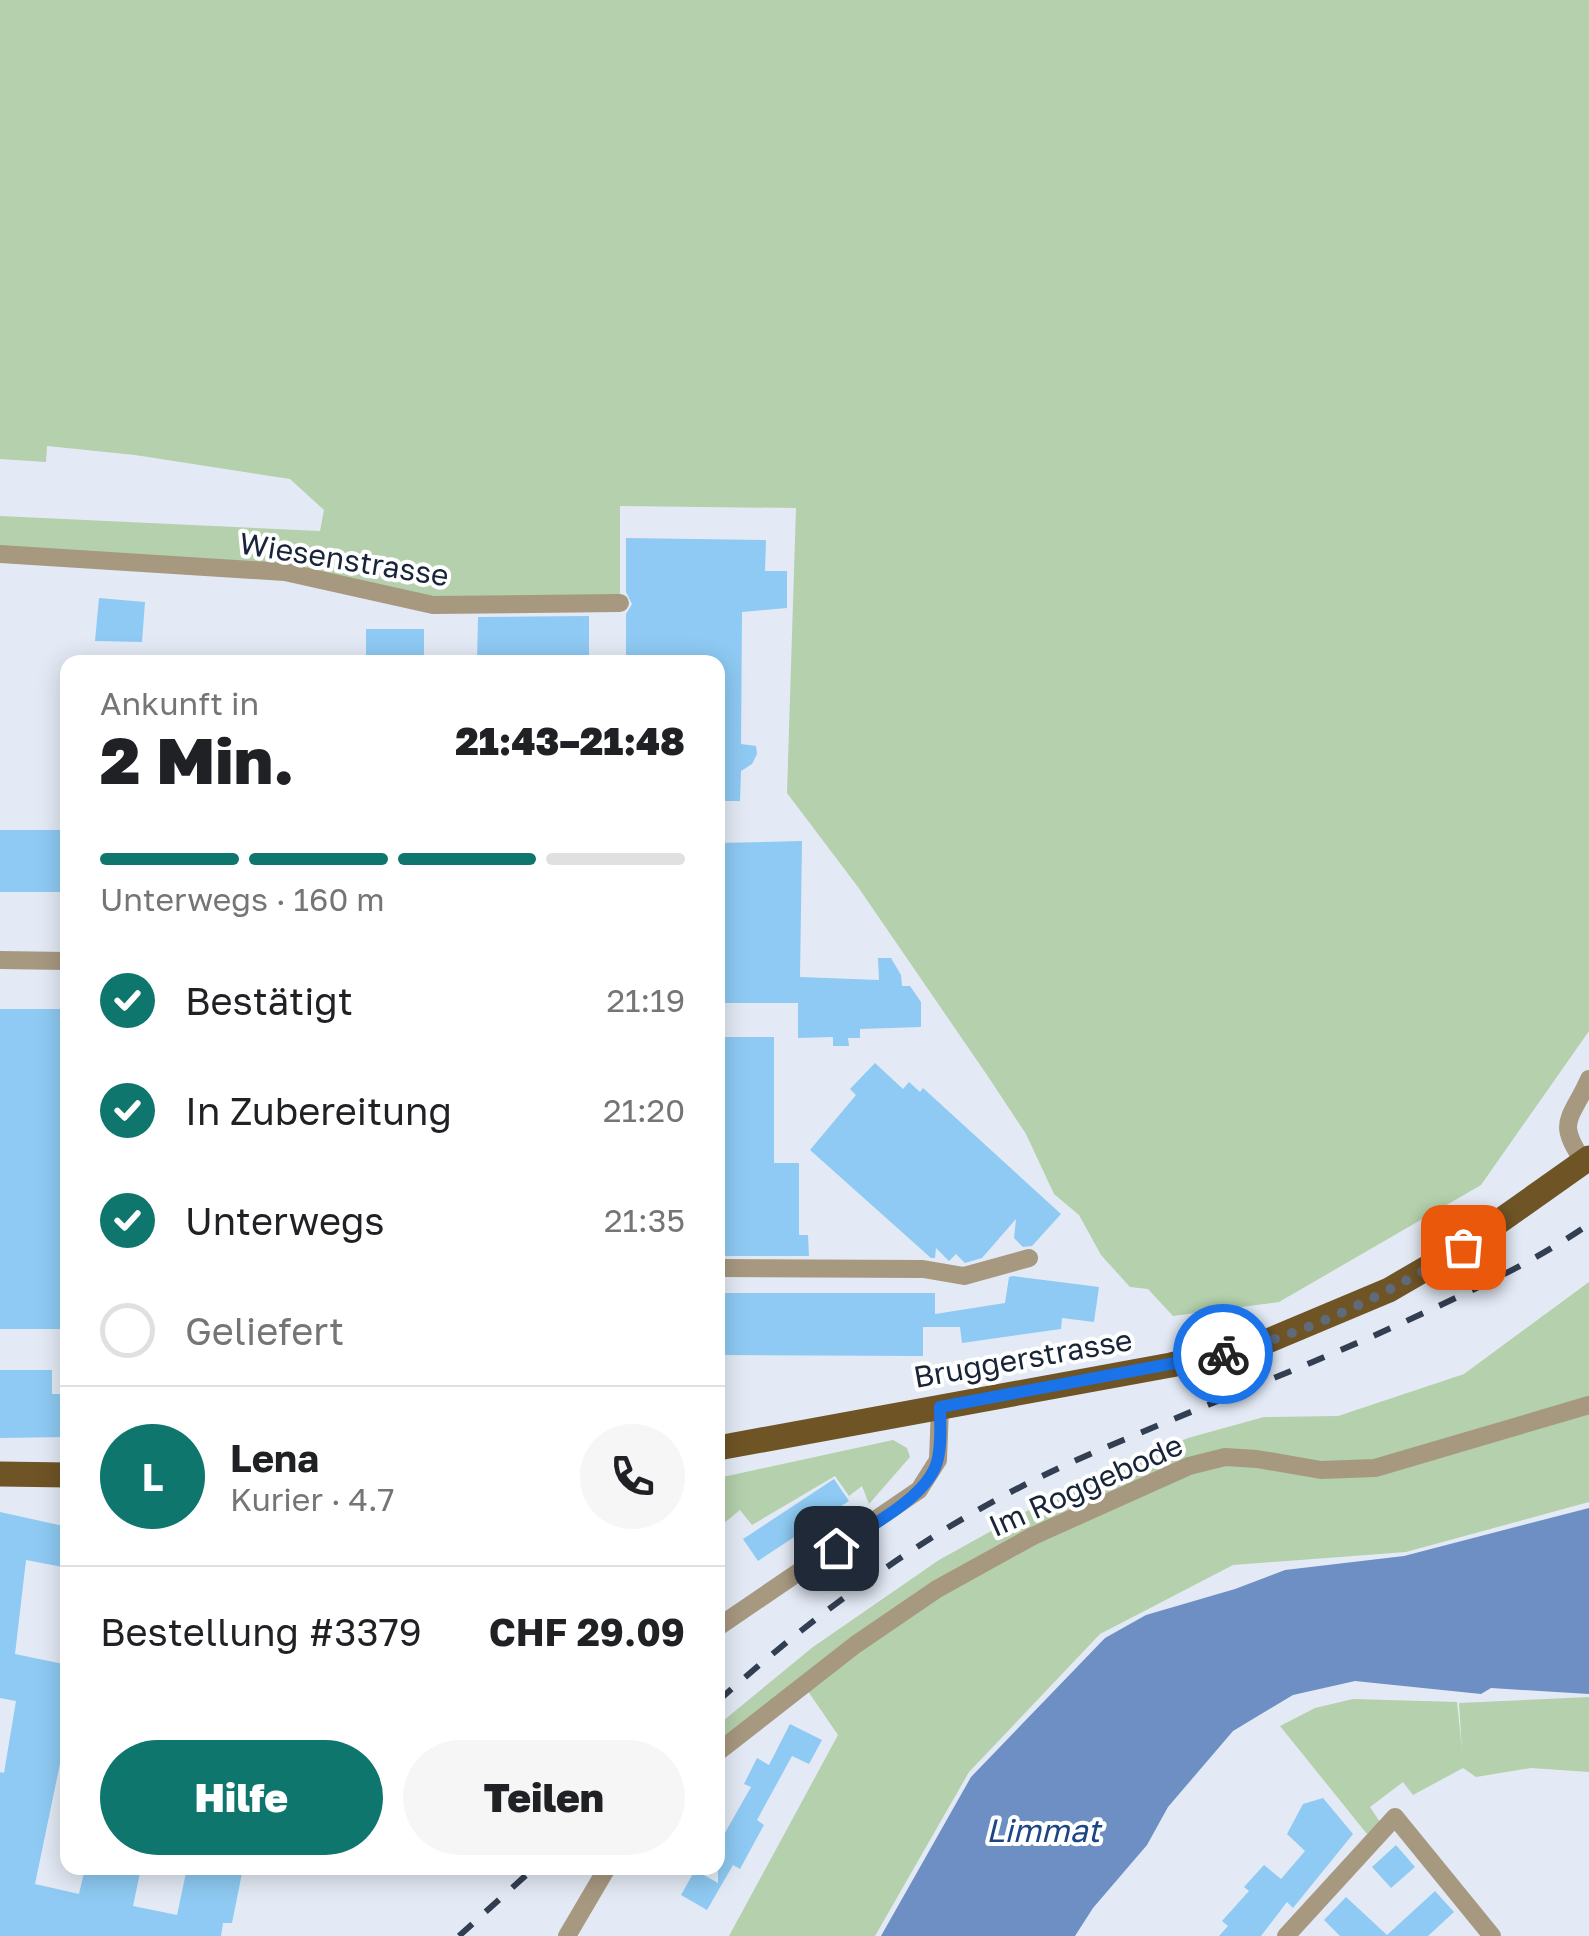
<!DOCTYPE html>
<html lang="de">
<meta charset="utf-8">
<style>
:root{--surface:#fff;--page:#f6f6f6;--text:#202124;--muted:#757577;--line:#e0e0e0;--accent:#0f766e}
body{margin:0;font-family:"Golos Text",sans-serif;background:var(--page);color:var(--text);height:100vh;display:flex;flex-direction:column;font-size:38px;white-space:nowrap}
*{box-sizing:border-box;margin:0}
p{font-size:32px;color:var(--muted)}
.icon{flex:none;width:55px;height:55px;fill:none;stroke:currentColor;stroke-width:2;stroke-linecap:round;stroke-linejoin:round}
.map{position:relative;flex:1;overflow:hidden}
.details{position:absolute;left:60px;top:655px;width:665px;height:1220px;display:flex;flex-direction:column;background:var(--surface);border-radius:20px;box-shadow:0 5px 25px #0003}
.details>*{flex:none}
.pin{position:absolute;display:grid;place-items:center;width:85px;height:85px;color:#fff;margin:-42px;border-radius:20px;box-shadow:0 5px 15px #0006}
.courier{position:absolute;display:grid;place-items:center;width:100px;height:100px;margin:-50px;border:8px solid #1a73e8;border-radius:50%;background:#fff;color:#222;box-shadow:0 2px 12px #0007}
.overview em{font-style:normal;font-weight:800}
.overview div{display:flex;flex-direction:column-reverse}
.overview{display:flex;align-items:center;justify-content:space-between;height:170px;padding:0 40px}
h1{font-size:65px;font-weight:800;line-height:75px}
.bar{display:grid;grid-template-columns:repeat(4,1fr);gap:15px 10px;align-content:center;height:120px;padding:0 40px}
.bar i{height:12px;border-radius:8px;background:var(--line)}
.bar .active{background:var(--accent)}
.bar p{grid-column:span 4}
.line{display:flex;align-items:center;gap:25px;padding:0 40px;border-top:2px solid var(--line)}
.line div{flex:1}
.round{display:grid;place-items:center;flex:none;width:105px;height:105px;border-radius:52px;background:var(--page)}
ol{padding:0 40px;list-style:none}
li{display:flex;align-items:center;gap:30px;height:110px}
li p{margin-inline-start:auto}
li .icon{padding:10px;border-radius:50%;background:var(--accent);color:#fff;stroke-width:4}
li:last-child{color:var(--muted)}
li i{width:55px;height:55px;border:5px solid var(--line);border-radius:50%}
.action{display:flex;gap:20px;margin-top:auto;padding:20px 40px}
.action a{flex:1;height:115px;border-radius:60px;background:var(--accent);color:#fff;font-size:40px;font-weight:800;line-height:115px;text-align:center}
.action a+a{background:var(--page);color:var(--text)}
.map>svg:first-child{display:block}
.green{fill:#b4d0ac}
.water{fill:#6e8fc3}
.building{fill:#8ecaf3}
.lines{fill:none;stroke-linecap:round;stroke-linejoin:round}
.minor{stroke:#a79880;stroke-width:18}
.primary{stroke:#6f5426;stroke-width:25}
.rail{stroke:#323e51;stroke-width:6;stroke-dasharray:18 18;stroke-linecap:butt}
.done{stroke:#5f6a7b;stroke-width:10;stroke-dasharray:0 18}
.route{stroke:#1a73e8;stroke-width:12}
.labels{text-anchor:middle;stroke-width:8;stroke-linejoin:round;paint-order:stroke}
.street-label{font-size:30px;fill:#182539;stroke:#fff}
.water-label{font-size:32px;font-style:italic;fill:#1c4685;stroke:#fff}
</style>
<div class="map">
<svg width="1589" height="1936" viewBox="0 0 1589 1936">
<rect width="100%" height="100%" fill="#e3eaf5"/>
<path class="green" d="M0 0H1589V1031L1481 1185 1279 1302 1173 1316 1148 1289 1130 1287 1101 1255 1079 1215 1054 1194 1026 1134 987 1075 858 887 787 793 796 508 620 506V603L462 606 313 577 0 554V516L320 531 324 510 290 479 135 455 47 446 46 462 0 459Z
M1589 1282V1502L1406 1552 1233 1565 1100 1634 969 1772 875 1936H729L838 1735 801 1681 718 1743V1725L813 1647 939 1560 1029 1510 1188 1438 1264 1417 1338 1416 1464 1374Z
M893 1440 907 1448 910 1457 869 1504 862 1486 849 1496 835 1476 752 1525 740 1510 723 1524 718 1520V1478Z
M1589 1697V1772L1531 1768 1476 1777 1463 1768 1413 1795 1403 1782 1370 1807 1380 1822 1367 1834 1280 1726 1315 1708 1353 1699 1457 1702 1462 1750 1459 1703Z"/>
<path class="water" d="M1589 1508V1694L1491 1688 1481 1694 1355 1681 1293 1695 1233 1731 1168 1807 1147 1845 1093 1908 1075 1936H881L971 1777 1105 1638 1146 1615 1235 1589 1285 1570 1404 1556Z"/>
<path class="building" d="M626 538 766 540 765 571H787V608L742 612 741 744 756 746 757 754 752 764 741 771 740 801H718V662H626V614L632 604 626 592Z
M99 598 145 602 142 642 95 641Z
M589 616V662H477L478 617Z
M366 629H424V662H366Z
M0 830H66V892H0Z
M802 841 800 977 879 980 878 958H891L901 975 902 986H910L921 1002V1027L860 1029V1038H848L849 1046H833V1037L798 1038V1003H718V843Z
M0 1009H68V1329H0Z
M718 1037H774V1163H799V1235H808L809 1256H718Z
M875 1063 903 1089 909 1082 920 1092 923 1088 1061 1214 1032 1246 1023 1247 1014 1238 1016 1219 982 1258 965 1263 956 1254 949 1261 936 1248 935 1258H931L810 1150 856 1095 850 1089Z
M1013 1276 1099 1287 1094 1322 1062 1318 1061 1329 962 1343 960 1327H923V1356L718 1355V1293H935V1314L1005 1303 1009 1277Z
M0 1370H52V1394H68V1437L0 1438Z
M834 1479 849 1501 758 1561 743 1539Z
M0 1512 68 1527V1568L26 1560 15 1654 68 1665V1725L35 1884 79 1894 85 1868H141L133 1906 177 1915 187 1868H243L232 1923H223L221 1936H0V1772L4 1773 16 1701 0 1698Z
M790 1724 822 1740 809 1764 792 1756 757 1820 764 1825 759 1834 740 1869 733 1865 707 1910 681 1895 695 1870 718 1883V1845L751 1787 744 1784 757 1758 769 1765Z
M1323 1798 1353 1834 1293 1908 1287 1902 1261 1936H1219L1228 1926 1222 1921 1249 1891 1244 1887 1264 1865 1281 1879 1305 1851 1287 1834 1303 1804Z
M1396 1845 1415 1867 1391 1888 1372 1867Z
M1435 1891 1454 1912 1428 1936H1340L1324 1920 1346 1897 1387 1935Z"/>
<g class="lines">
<path class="minor" d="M0 554 285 572 433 605 620 603
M0 960 68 961
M1584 1162C1555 1121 1571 1120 1589 1079
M718 1268 923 1269 964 1276 1029 1258
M718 1627 919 1490 938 1460 940 1407
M718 1752 855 1645 937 1589 1033 1536 1189 1466 1225 1457 1257 1459 1321 1470 1375 1468 1589 1405
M567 1936 607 1868
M1286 1936 1395 1817 1492 1936"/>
<path class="primary" d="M718 1448 1171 1365 1263 1343 1389 1290 1463 1247 1589 1158
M0 1474 68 1475"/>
<path class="rail" d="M718 1701C830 1601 949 1515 1088 1455 1201 1406 1318 1363 1430 1310 1484 1285 1540 1258 1589 1224
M459 1936 534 1868"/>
</g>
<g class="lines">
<path class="done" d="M1223 1354C1307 1334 1390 1293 1463 1247"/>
<path class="route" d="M836 1548C866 1528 927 1498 937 1462 942 1445 940 1424 940 1407L1223 1354"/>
</g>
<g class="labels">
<g class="street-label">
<text transform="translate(344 560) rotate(9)" y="10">Wiesenstrasse</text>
<text transform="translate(1023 1359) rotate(-10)" y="10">Bruggerstrasse</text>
<text transform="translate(1086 1486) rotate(-24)" y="10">Im Roggebode</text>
</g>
<g class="water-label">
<text x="1043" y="1842">Limmat</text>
</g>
</g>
</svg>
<div class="pin" style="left:1463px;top:1247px;background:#ea580c"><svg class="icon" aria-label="bag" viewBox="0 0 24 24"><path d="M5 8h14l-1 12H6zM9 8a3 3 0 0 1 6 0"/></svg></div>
<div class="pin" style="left:836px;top:1548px;background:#1f2937"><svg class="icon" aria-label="home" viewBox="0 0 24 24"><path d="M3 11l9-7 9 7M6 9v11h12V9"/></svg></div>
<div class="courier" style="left:1223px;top:1354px"><svg class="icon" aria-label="bike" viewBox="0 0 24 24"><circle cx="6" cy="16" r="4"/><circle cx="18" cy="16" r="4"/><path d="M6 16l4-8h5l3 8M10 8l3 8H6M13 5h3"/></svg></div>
<section class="details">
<div class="overview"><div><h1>2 Min.</h1><p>Ankunft in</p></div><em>21:43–21:48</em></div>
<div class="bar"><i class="active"></i><i class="active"></i><i class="active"></i><i></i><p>Unterwegs · 160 m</p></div>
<ol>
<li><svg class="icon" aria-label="check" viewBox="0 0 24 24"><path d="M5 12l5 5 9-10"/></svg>Bestätigt<p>21:19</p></li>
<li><svg class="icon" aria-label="check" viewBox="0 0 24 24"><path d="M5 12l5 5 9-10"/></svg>In Zubereitung<p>21:20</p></li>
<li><svg class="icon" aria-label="check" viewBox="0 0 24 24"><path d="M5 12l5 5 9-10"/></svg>Unterwegs<p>21:35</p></li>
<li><i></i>Geliefert</li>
</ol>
<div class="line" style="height:180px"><b class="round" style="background:var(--accent);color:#fff">L</b><div><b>Lena</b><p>Kurier · 4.7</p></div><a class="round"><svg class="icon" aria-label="phone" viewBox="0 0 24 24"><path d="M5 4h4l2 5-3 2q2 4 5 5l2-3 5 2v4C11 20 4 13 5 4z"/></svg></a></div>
<div class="line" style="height:130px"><div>Bestellung #3379</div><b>CHF 29.09</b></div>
<div class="action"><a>Hilfe</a><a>Teilen</a></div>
</section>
</div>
